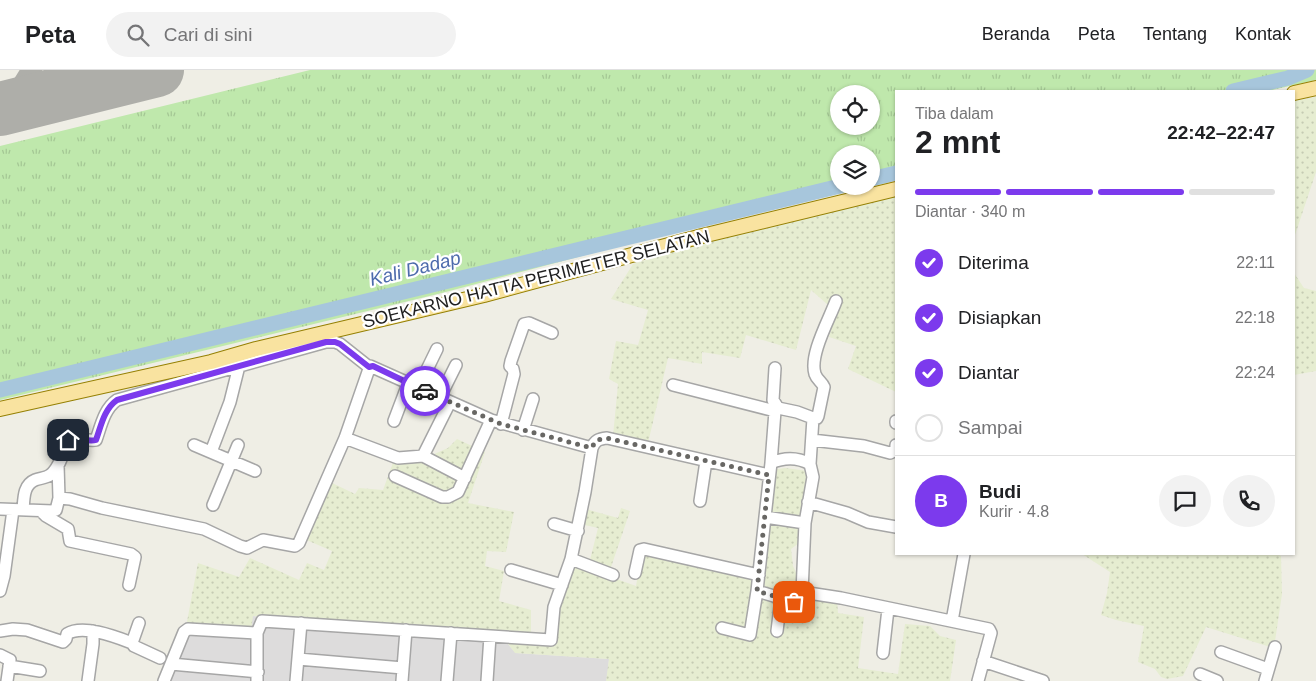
<!DOCTYPE html>
<html lang="id">
<meta charset="utf-8">
<style>
:root{--surface:#fff;--page:#f2f2f2;--text:#202124;--muted:#757577;--line:#e0e0e0;--accent:#7c3aed}
body{margin:0;font-family:Helvetica,sans-serif;background:var(--page);color:var(--text);height:100vh;display:flex;flex-direction:column;font-size:19px;white-space:nowrap}
*{box-sizing:border-box;margin:0}
p{font-size:16px;color:var(--muted)}
.icon{flex:none;width:28px;height:28px;fill:none;stroke:currentColor;stroke-width:2;stroke-linecap:round;stroke-linejoin:round}
.map{position:relative;flex:1;overflow:hidden}
.drawer{position:absolute;left:895px;top:20px;width:400px;height:465px;display:flex;flex-direction:column;background:var(--surface);border-radius:0px;box-shadow:0 1px 4px #0004}
.drawer>*{flex:none}
.tools{position:absolute;left:830px;top:15px;display:grid;gap:10px}
.tools a{display:grid;place-items:center;width:50px;height:50px;border-radius:50%;background:var(--surface);box-shadow:0 1px 4px #0004;font-size:25px}
.pin{position:absolute;display:grid;place-items:center;width:42px;height:42px;color:#fff;margin:-21px;border-radius:10px;box-shadow:0 2px 8px #0006}
.courier{position:absolute;display:grid;place-items:center;width:50px;height:50px;margin:-25px;border:4px solid #7c3aed;border-radius:50%;background:#fff;color:#222;box-shadow:0 1px 6px #0007}
.summary em{font-style:normal;font-weight:700}
.summary div{display:flex;flex-direction:column-reverse}
.summary{display:flex;align-items:center;justify-content:space-between;height:85px;padding:0 20px}
h1{font-size:32px;font-weight:700;line-height:38px}
.bar{display:grid;grid-template-columns:repeat(4,1fr);gap:8px 5px;align-content:center;height:60px;padding:0 20px}
.bar i{height:6px;border-radius:4px;background:var(--line)}
.bar .active{background:var(--accent)}
.bar p{grid-column:span 4}
.line{display:flex;align-items:center;gap:12px;padding:0 20px;border-top:1px solid var(--line)}
.line div{flex:1}
.round{display:grid;place-items:center;flex:none;width:52px;height:52px;border-radius:26px;background:var(--page)}
ol{padding:0 20px;list-style:none}
li{display:flex;align-items:center;gap:15px;height:55px}
li p{margin-inline-start:auto}
li .icon{padding:5px;border-radius:50%;background:var(--accent);color:#fff;stroke-width:4}
li:last-child{color:var(--muted)}
li i{width:28px;height:28px;border:2px solid var(--line);border-radius:50%}
header{display:flex;align-items:center;gap:30px;box-sizing:border-box;height:70px;padding:0 25px;background:var(--surface);border-bottom:1px solid var(--line)}
header strong{font-size:24px}
nav{display:flex;gap:28px;margin-inline-start:auto;font-size:18px}
.search{width:350px;height:45px;background:var(--page);display:flex;align-items:center;gap:12px;box-sizing:border-box;padding:0 18px;border-radius:28px;color:var(--muted);font-size:19px}
.map>svg:first-child{display:block}
.residential{fill:#dddcdc}
.farmland{fill:url(#farmland-dots)}
.grass{fill:url(#grass-tufts);fill-rule:evenodd}
.lines{fill:none;stroke-linecap:round;stroke-linejoin:round}
.river{stroke:#a7c6dc;stroke-width:15}
.taxiway{stroke:#aeaea9;stroke-width:21}
.runway{stroke:#aeaea9;stroke-width:54}
.minor-casing{stroke:#a6a6a6;stroke-width:14}
.major-casing{stroke:#958004;stroke-width:16}
.minor{stroke:#fff;stroke-width:11}
.major{stroke:#f9e3a0;stroke-width:14}
.done{stroke:#686764;stroke-width:5;stroke-dasharray:0 9}
.route{stroke:#7c3aed;stroke-width:6}
.labels{text-anchor:middle;stroke-width:4.5;stroke-linejoin:round;paint-order:stroke}
.street-label{font-size:18px;fill:#1f1f1f;stroke:#fff}
.water-label{font-size:19px;font-style:italic;fill:#4d6bac;stroke:#fff}
</style>
<header>
<strong>Peta</strong>
<div class="search"><svg class="icon" aria-label="search" viewBox="0 0 24 24"><circle cx="10" cy="10" r="6"/><path d="M15 15l6 6"/></svg>Cari di sini</div>
<nav><a>Beranda</a><a>Peta</a><a>Tentang</a><a>Kontak</a></nav>
</header>
<div class="map">
<svg width="1316" height="611" viewBox="0 0 1316 611">
<defs>
<pattern id="farmland-dots" width="8" height="8" patternUnits="userSpaceOnUse" patternTransform="scale(1.25)"><rect width="8" height="8" fill="#e6edd1"/><path d="M2 2h.1M6 6h.1" fill="none" stroke="#c5cbb3" stroke-width="1.8" stroke-linecap="round"/></pattern>
<pattern id="grass-tufts" width="24" height="20" patternUnits="userSpaceOnUse" patternTransform="scale(1.25)"><rect width="24" height="20" fill="#bfe8ac"/><path d="M3 7l-1-3M5 7V3M7 7l1-3M15 17l-1-3M17 17v-4M19 17l1-3" fill="none" stroke="#a4c794"/></pattern>
</defs>
<rect width="100%" height="100%" fill="#efeee5"/>
<path class="residential" d="M252 546 501 567 516 583 609 589 607 611H167L186 557 251 559Z"/>
<path class="farmland" d="M1316 27V102L1294 168V31Z
M896 122V322L848 299 856 276 829 267 836 242 811 220 796 280 746 265 740 288 702 282V294L668 288 648 373 613 366 618 314 609 309 616 271 638 275 648 240 611 229 633 194 765 154Z
M1294 203 1304 218 1316 221V301L1294 305Z
M457 369 485 382 468 433 514 442 506 482 487 481 485 496 504 501 499 531 531 540V569L549 572 571 493 588 498 598 458 576 453 582 438 618 448 621 438 630 441 608 506 636 516 642 480 760 506 772 400 785 398 808 401 799 473 791 479 793 496 807 526 837 531 838 543 864 547 858 598 898 604 905 554 930 556 940 566 956 570 950 611H606L609 589 515 583 502 566 253 546 251 560 186 557 198 493 239 507 250 488 299 510 307 493 324 500 332 481 302 468 328 411 355 424 359 418 383 420 394 390 425 388 448 378Z
M1082 484H1277L1281 486 1282 524 1274 578 1206 557 1183 606 1167 609 1161 607 1155 599 1138 592 1144 556 1116 550 1101 545 1107 523 1110 502Z"/>
<path class="grass" d="M310 0H1316V10L1268 21H896V110L871 116V84H839V116H870L631 173 442 223 0 330V76ZM839 24H871V56H839Z"/>
<g class="lines">
<path class="river" d="M1233 21 1288 8 1307 0
M871 109 896 103
M0 320 840 116"/>
<path class="taxiway" d="M54 0C68 13 82 16 100 14
M104 13 135 0
M0 37 17 24 32 0"/>
<path class="runway" d="M0 39 157 0"/>
<g class="minor-casing">
<path id="minor" d="M775 298 773 330 778 338
M673 315 775 341
M418 318 437 279
M440 327 456 295
M813 348H817L818 346 824 317C822 312 817 310 815 304 809 285 829 250 836 231
M394 351 408 314
M896 351V353
M501 354 514 304 513 299 510 296 511 291 524 254 529 253 552 263
M523 360 533 329
M345 368 398 388 423 386 450 332
M812 370 864 376 890 383 896 380V375
M194 375 255 401
M211 382 230 332 239 296
M423 386 465 408
M395 406 442 427H448L458 422 491 350
M59 428 70 429 102 438 204 459 240 476 247 478 263 470 295 476 299 473 345 368 370 296 491 350 592 378
M700 431 706 391
M808 432 847 443 868 452 896 457
M213 435 238 375
M0 439 53 441 56 440 59 428 58 395
M23 440C24 429 23 415 35 410 40 408 46 408 50 405 60 398 64 380 68 370 77 365 86 372 96 370 101 356 104 339 117 330L326 272H335L340 274 369 297
M41 441 46 446 68 459 70 471 131 484 135 487 129 515
M765 447 757 521 794 532C801 531 801 527 802 522L805 453 813 407 810 394 813 348 797 342 778 338 775 341 771 393
M805 453 765 447 771 393C785 387 797 387 810 394
M554 454 578 461
M571 489 613 505
M511 500 562 515
M635 503 640 480 644 479 759 505
M0 521 4 506 13 440
M802 522 841 528 989 559 991 563 978 611
M952 551 964 484
M139 553 132 573 134 576 160 588
M722 558 750 565 757 521
M0 561 13 559 27 560 63 572 66 569 67 564C83 554 116 567 132 573
M777 561 781 528
M1221 582 1268 599
M883 583 888 539
M0 585 10 590 7 611
M298 589 403 598
M983 591 1043 611
M171 594 258 602
M9 596 40 601
M1200 604 1217 611
M88 611 93 574V561
M164 611 184 562 188 559 257 563
M257 611V563L262 551 551 570 554 537 571 489 585 422 592 378C595 370 599 369 607 368L769 405
M296 611 301 553
M402 611 406 560
M447 611 451 563
M487 611 490 566
M1265 611 1275 577"/>
</g>
<g class="major-casing">
<path id="major" d="M1294 23 1316 18
M0 339 211 292 256 279 484 225 702 166 896 119"/>
</g>
<use href="#minor" class="minor"/>
<use href="#major" class="major"/>
</g>
<g class="lines">
<path class="done" d="M425 321 501 354 592 378C595 370 599 369 607 368L769 405 757 521 794 532"/>
<path class="route" d="M68 370C78 365 86 373 96 370 101 356 104 339 117 330L326 272H335L340 274 369 297 373 296 425 321"/>
</g>
<g class="labels">
<g class="street-label">
<text transform="translate(536 209) rotate(-14)" y="6">SOEKARNO HATTA PERIMETER SELATAN</text>
</g>
<g class="water-label">
<text transform="translate(415 198) rotate(-14)" y="7">Kali Dadap</text>
</g>
</g>
</svg>
<div class="tools">
<a><svg class="icon" aria-label="locate" viewBox="0 0 24 24"><circle cx="12" cy="12" r="6"/><path d="M12 2v4M12 18v4M2 12h4M18 12h4"/></svg></a>
<a><svg class="icon" aria-label="layers" viewBox="0 0 24 24"><path d="M12 4l9 5-9 5-9-5zM3 14l9 5 9-5"/></svg></a>
</div>
<div class="pin" style="left:794px;top:532px;background:#ea580c"><svg class="icon" aria-label="bag" viewBox="0 0 24 24"><path d="M5 8h14l-1 12H6zM9 8a3 3 0 0 1 6 0"/></svg></div>
<div class="pin" style="left:68px;top:370px;background:#1f2937"><svg class="icon" aria-label="home" viewBox="0 0 24 24"><path d="M3 11l9-7 9 7M6 9v11h12V9"/></svg></div>
<div class="courier" style="left:425px;top:321px"><svg class="icon" aria-label="car" viewBox="0 0 24 24"><path d="M5 17H2v-5l4-1 3-4h7l3 4 3 1v5h-3M9 17h6M6 11h13"/><circle cx="7" cy="17" r="2"/><circle cx="17" cy="17" r="2"/></svg></div>
<section class="drawer">
<div class="summary"><div><h1>2 mnt</h1><p>Tiba dalam</p></div><em>22:42–22:47</em></div>
<div class="bar"><i class="active"></i><i class="active"></i><i class="active"></i><i></i><p>Diantar · 340 m</p></div>
<ol>
<li><svg class="icon" aria-label="check" viewBox="0 0 24 24"><path d="M5 12l5 5 9-10"/></svg>Diterima<p>22:11</p></li>
<li><svg class="icon" aria-label="check" viewBox="0 0 24 24"><path d="M5 12l5 5 9-10"/></svg>Disiapkan<p>22:18</p></li>
<li><svg class="icon" aria-label="check" viewBox="0 0 24 24"><path d="M5 12l5 5 9-10"/></svg>Diantar<p>22:24</p></li>
<li><i></i>Sampai</li>
</ol>
<div class="line" style="height:90px"><b class="round" style="background:var(--accent);color:#fff">B</b><div><b>Budi</b><p>Kurir · 4.8</p></div><a class="round"><svg class="icon" aria-label="chat" viewBox="0 0 24 24"><path d="M4 5h16v11H9l-5 4z"/></svg></a><a class="round"><svg class="icon" aria-label="phone" viewBox="0 0 24 24"><path d="M5 4h4l2 5-3 2q2 4 5 5l2-3 5 2v4C11 20 4 13 5 4z"/></svg></a></div>
</section>
</div>
